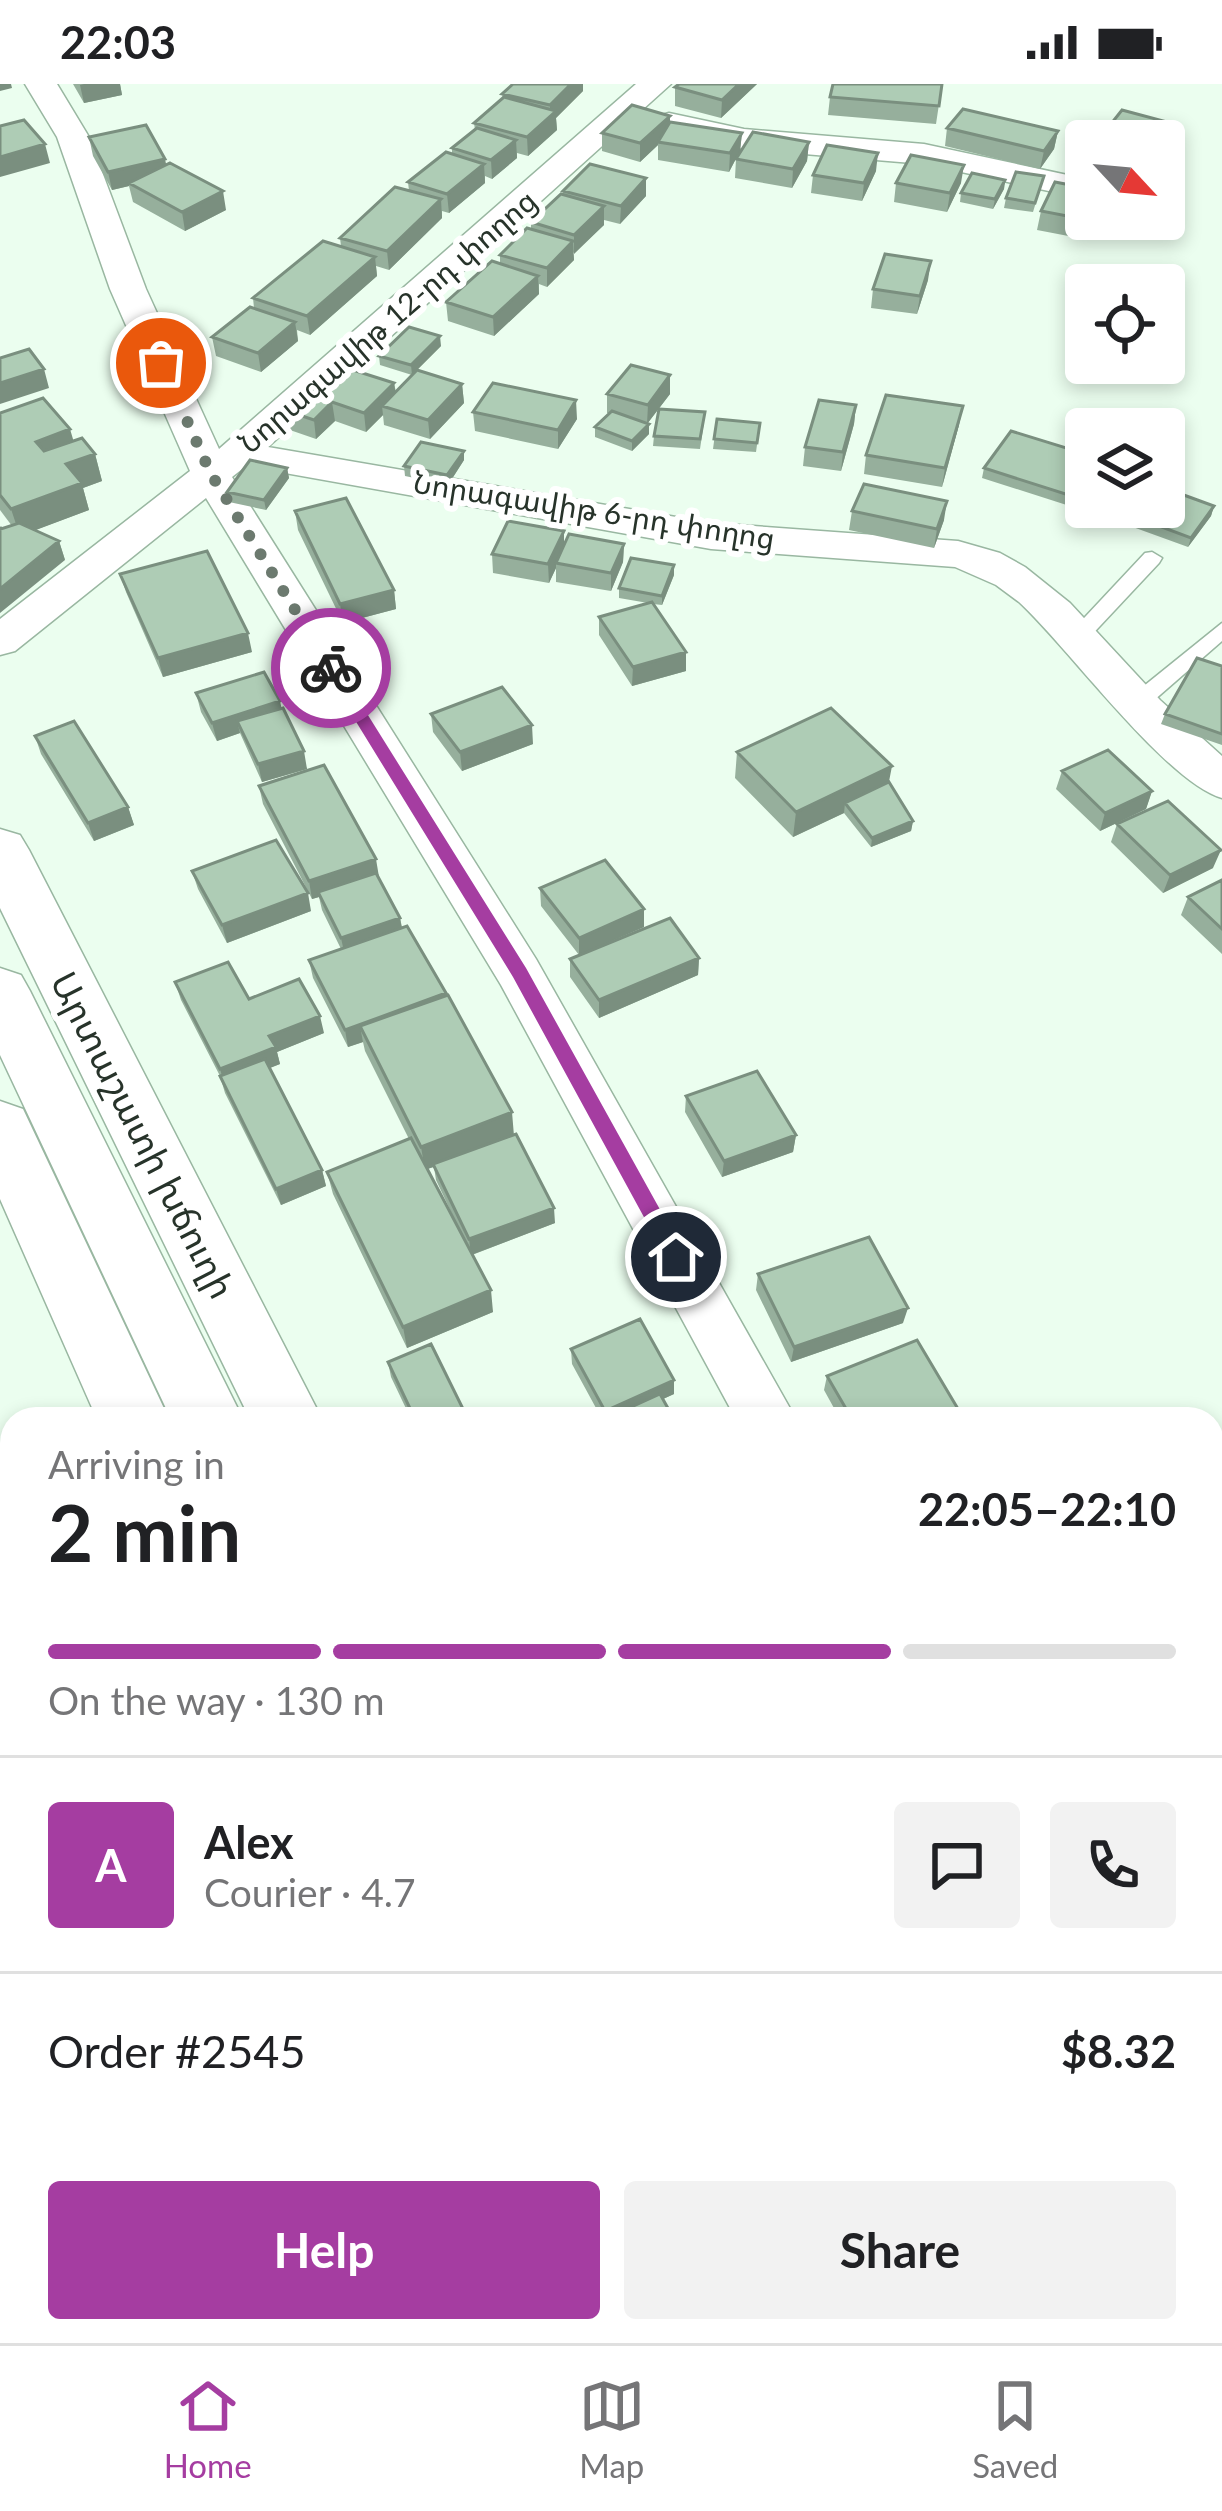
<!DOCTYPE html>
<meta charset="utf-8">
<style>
:root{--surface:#fff;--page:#f2f2f2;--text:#202124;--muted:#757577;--line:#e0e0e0;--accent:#a53da1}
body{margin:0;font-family:Lato,"Noto Sans Armenian",sans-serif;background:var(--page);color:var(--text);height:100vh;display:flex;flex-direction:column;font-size:45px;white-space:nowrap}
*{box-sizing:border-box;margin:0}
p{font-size:39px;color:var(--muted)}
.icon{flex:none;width:66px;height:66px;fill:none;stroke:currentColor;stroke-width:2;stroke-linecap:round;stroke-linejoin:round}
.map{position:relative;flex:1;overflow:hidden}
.side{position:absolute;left:0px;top:1323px;width:1224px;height:936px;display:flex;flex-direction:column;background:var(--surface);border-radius:36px 36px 0 0;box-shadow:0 6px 18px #0003}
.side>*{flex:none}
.needle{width:78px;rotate:116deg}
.buttons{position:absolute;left:1065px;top:36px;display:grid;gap:24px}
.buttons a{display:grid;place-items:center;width:120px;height:120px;border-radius:12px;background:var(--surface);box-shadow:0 6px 18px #0003;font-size:60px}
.pin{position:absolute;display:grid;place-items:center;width:102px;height:102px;color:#fff;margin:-51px;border:6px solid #fff;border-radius:50%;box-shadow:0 3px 12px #0007}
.courier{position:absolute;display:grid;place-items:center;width:120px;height:120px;margin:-60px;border:9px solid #a53da1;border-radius:50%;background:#fff;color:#222;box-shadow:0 3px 15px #0007}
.overview em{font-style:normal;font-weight:700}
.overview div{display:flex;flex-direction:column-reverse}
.overview{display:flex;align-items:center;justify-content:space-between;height:204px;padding:0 48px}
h1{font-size:78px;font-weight:700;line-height:90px}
.bar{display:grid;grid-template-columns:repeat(4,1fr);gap:18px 12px;align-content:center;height:144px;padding:0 48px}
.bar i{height:15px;border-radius:9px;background:var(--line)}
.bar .on{background:var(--accent)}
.bar p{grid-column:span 4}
.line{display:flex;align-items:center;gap:30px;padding:0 48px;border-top:3px solid var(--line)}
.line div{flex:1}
.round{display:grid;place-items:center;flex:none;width:126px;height:126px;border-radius:12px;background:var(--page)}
.button{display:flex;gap:24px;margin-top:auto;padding:24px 48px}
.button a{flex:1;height:138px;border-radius:12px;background:var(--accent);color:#fff;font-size:48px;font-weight:700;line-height:138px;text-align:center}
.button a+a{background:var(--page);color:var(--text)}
.status{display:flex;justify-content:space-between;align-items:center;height:84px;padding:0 60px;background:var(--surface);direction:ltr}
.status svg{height:33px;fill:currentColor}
.menu{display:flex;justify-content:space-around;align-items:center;height:168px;border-top:3px solid var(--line);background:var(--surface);font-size:33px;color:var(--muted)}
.menu a{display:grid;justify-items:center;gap:6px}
.menu .on{color:var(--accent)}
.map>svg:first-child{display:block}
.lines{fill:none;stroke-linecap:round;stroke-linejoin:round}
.service-casing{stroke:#99b7a1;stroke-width:3}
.minor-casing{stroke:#99b7a1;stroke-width:3}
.tertiary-casing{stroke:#99b7a1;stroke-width:3}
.trunk-casing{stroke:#99b7a1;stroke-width:3}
.service{fill:#fff;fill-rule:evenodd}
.minor{fill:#fff;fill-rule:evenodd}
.tertiary{fill:#fff;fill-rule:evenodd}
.trunk{fill:#fff;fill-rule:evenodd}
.wall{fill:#96af9c;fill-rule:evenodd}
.shaded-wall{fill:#7a8f7f}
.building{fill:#aeccb5;stroke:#7a8f7f;stroke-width:3}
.route{fill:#a53da1}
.done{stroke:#6c7a6f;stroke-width:12;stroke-dasharray:0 21.6}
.labels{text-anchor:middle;stroke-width:12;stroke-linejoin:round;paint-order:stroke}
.far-street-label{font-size:30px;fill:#27332a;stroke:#fff}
.street-label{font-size:36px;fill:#27332a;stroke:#fff}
</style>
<div class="status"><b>22:03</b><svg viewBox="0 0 49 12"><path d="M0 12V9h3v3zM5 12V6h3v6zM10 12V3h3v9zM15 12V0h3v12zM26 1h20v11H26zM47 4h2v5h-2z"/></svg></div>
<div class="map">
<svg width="1222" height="2259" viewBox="0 0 1222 2259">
<rect width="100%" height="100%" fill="#ebfeef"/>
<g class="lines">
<g class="service-casing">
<path id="service" d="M1152 468 1162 474 1159 479 1085 558H1071V548L1145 469Z
M1222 539V557L1145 624H1129V614Z"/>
</g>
<g class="minor-casing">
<path id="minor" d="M25 0H57L89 53 146 205 219 365 636 0H671L268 363 711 439 958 457 1000 469 1025 483 1070 519 1160 616 1222 672V714C1166 698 1068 563 1019 518L996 501 955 483 711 465 246 382 232 393 536 875 796 1335H736L501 901 206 414 15 567 0 571V535L190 387 110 205 57 53Z
M669 29 744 45 924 60 1086 95V115L924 80 744 65 658 46 653 39 658 32Z
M1212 2056 1222 2060V2147L1212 2143Z"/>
</g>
<g class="tertiary-casing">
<path id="tertiary" d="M0 745 20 751 29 766 322 1335H250L0 824Z
M703 2247H798L803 2259H708Z"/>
</g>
<g class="trunk-casing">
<path id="trunk" d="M0 884 21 891 30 907 243 1335H171L0 971Z
M0 1017 23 1025 169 1335H97L0 1115Z
M505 2247H599L604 2259H510Z
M604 2247H699L704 2259H609Z"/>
</g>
<use href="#service" class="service"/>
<use href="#minor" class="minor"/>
<use href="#tertiary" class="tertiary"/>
<use href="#trunk" class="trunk"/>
</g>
<path class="wall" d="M73 0H120L122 11 84 19Z
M757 0 721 34 675 22V3Z
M942 0 936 40 828 31 830 13Z
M583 7 556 34 557 46 528 72 517 69V74L492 95 485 92V99L449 129 442 127V134L389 186 376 182 377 192 310 251 297 246 298 257 261 288 216 272 212 253 254 224 253 214 341 162 340 154 409 107 408 98 452 70V64L475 46 474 39 503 14 502 10Z
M670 32V38L742 49 740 67 729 88 658 76V61L640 78 602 67V49Z
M947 44 1058 47 1054 65 1040 85 945 62Z
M89 53 166 81 226 126 185 147 133 118 129 102 112 106 93 72Z
M809 58 807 77 792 104 735 94 736 75Z
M876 87 862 117 811 109 813 91Z
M1044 92 1033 128 1004 124 1006 114Z
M1005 96 1004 105 993 125 960 118 961 109Z
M896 99H961L947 128 894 118Z
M563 107 646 112 620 140 604 136V141L573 169 574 176 547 203 539 200V210L494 252 448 237 446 218 500 179V171L531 145V138L563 111Z
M1041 127 1092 135 1084 155 1037 146Z
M928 196 917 230 871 224 873 205Z
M441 262 412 291 380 281 379 272Z
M670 291V310L647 340H649V350L632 367 595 353V343L609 329H607V310Z
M394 299 396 308 462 300 464 319 430 355 384 341 383 331 366 348 335 337 316 355 287 345 284 326Z
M856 321 854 340 841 387 803 382 805 363Z
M473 328 577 335 558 365 475 347Z
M0 329 73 357 95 370 102 397 83 404 89 426 35 446 59 457 65 476 1 445 12 442 0 426Z
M717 335 760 339 756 368 713 365Z
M704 338 700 365 653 362 654 352Z
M959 341 942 403 864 390 866 371Z
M464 367V376L448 401 405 392 404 382Z
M287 384 289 394 266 426 229 418 227 408Z
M984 384 1086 408 1076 424 982 394Z
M1175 416 1214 422 1211 432 1188 463 1108 434 1112 423Z
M295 427 394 506 396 525 343 539 298 446Z
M852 427 944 436 934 464 849 446Z
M624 460 623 478 611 507 556 498V484L549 499 493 489 492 470 564 461Z
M120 490 252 568 163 593 126 508Z
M674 491 662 521 653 520 686 568V587L632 602 599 551V533L648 519 619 514V504Z
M1222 582V661L1161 640 1165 630Z
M196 609 282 624 307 685 262 698 240 649 217 657 201 628Z
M431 630 533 660 462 687 433 648Z
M35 652 128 723 134 741 94 757 41 670Z
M737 668 889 698 913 737 911 747 871 763 844 729 793 753 735 694Z
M1062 687 1152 707 1146 725 1100 747 1056 705Z
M259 702 378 793 400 834 402 843 446 912 555 1139 472 1171 493 1228 407 1264 333 1110 327 1088 409 1055 365 967 363 958 348 963 313 894 309 876 341 865 322 826 319 813 312 815 263 720ZM434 1083 436 1096 462 1151 427 1085Z
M1117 740 1213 784 1163 809 1111 758Z
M192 787 311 827 227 859 198 805Z
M1222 796V870L1181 831 1188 813Z
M540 804 644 825V843L579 871 541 822Z
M699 874 698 891 599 934 570 893V875Z
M175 898 324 949 277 968 280 980 269 984 322 1086 326 1102 281 1121 225 1009 220 992 181 916Z
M686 1012 796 1051 793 1068 722 1093 685 1028Z
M758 1190 903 1239 791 1278 756 1206Z
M571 1265 674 1296V1310L663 1315 674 1335H602L572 1280Z
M388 1278 468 1335H411L391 1293Z
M827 1292 964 1335H840L824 1306Z
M1222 2037V2058L1212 2044Z
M1222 2196V2259H1146L1141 2249 1144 2247H1212V2203Z
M912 2247H986L993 2259H919Z
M1083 2247H1106L1096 2253H1087Z"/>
<path class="shaded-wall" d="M0 0H11L12 4 0 7Z
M84 0H120L122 11 84 19 80 1Z
M571 0H583V7L556 34 557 46 528 72 527 53 550 33V21Z
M739 0H757L721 34 722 16Z
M670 32V50L658 58V61L640 78V59Z
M1171 39 1164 60V57H1156Z
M1058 47 1054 65 1040 85 1044 67Z
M742 49 740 67 729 88 730 69Z
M516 56 517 74 492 95 491 76Z
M809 58 807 77 792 104 793 85Z
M45 60 50 79 0 93V73Z
M878 69 876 87 862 117 864 99Z
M165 75 169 94 129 99V102L112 106 108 88Z
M484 80 485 99 449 129 447 110Z
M964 81 961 99 947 128 950 109Z
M646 94V112L620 140 621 122Z
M1005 96 1004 105 993 125 995 115Z
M223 107 226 126 185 147 182 128Z
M441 115 442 134 389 186 387 167Z
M604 122V141L574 170V151Z
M573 157 574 176 547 203V184Z
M375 173 377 192 310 251 307 232Z
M931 177 928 196 917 230 920 212Z
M538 192 539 210 494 252 493 233Z
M295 238 298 257 261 288 258 269Z
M440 252 441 262 412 291 411 281Z
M44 285 49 304 0 320V299Z
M670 291V310L647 340 648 321Z
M394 299 397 318 382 322 383 331 366 348 364 329Z
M462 300 464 319 430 355 428 336Z
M576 316 577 335 558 365V346Z
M332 318 335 337 316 355 314 336Z
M856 321 854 340 841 387 843 368Z
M963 322 959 341 942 403 945 384Z
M649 340V350L632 367V357Z
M70 345 78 372 44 385 36 358Z
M464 367V376L448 401 447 391Z
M95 370 102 397 83 404 89 426 20 452 11 425 66 380Z
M287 384 289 394 266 426 264 416Z
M947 417 944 436 934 464 937 445Z
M1214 422 1211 432 1188 463 1191 454Z
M564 447V466L556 479V484L549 499 548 480Z
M59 457 65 476 0 529V505Z
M624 460 623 478 611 507V489Z
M674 481V491L662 521V512Z
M394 506 396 525 343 539 340 520Z
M248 549 252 568 163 593 158 574Z
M686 568V587L632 602 633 583Z
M280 617 284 635 237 637 240 649 217 657 212 639Z
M532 641 533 660 462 687 460 668Z
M304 667 307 685 262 698 258 680Z
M892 682 887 708 845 719 844 729 793 753 796 728Z
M1152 707 1146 725 1100 747 1105 729Z
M128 723 134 741 94 757 88 739Z
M913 737 911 747 871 763 872 754Z
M1221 766 1213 784 1163 809 1170 791Z
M376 775 379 793 318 808 319 813 312 815 309 797Z
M308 809 311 827 227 859 222 841Z
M644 825V843L579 871V854Z
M400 834 403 852 345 872 341 854Z
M699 874 698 891 599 934V916Z
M446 909 448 927 360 942 363 958 348 963 345 946Z
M320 932 324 949 277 968 280 980 225 1002 220 985 269 952Z
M512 1028 514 1052 425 1086 421 1063Z
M796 1051 793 1068 722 1093 724 1077Z
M322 1086 326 1102 281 1121 276 1105Z
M554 1124 555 1139 471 1171 469 1155Z
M491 1206 493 1228 407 1264 403 1243Z
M908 1224 903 1239 791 1278 794 1263Z
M674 1296V1310L619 1335H605V1327Z"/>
<path class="building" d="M513 0H571L550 21 502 10Z
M679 0H739L722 16 675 3Z
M833 0H942L939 22 830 13Z
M504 13 556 27 527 53 474 39Z
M632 21 670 32 640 59 602 49Z
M963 25 1058 47 1044 67 947 44Z
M1122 26 1171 39 1156 57H1107L1099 55Z
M24 36 45 60 0 73V42Z
M670 38 742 49 730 69 658 58Z
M146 41 165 75 108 88 89 53Z
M477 44 516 56 491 76 452 64Z
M753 48 809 58 793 85 736 75Z
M827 61 878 69 864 99 813 91Z
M446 68 484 80 447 110 408 98Z
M911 71 964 81 950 109 896 99Z
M170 79 223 107 182 128 129 99Z
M590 80 646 94 621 122 563 107Z
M1016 88 1044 92 1035 119 1006 114Z
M972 89 1005 96 995 115 961 109Z
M1055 98 1086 104V135L1088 136 1041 127Z
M395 103 441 115 387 167 340 154Z
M561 110 604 122 574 151 531 138Z
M527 144 573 157 547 184 500 171Z
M323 157 375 173 307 232 253 214Z
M885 170 931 177 920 212 873 205Z
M492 177 538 192 493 233 446 218Z
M250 223 295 238 258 269 212 253Z
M409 243 440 252 411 281 379 272Z
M29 265 44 285 0 299V274Z
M334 280 394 299 364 329 332 318 314 336 284 326Z
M631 281 670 291 648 321 607 310Z
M417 286 462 300 428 336 382 322Z
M493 299 576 316 558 346 473 328Z
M886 311 963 322 945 384 866 371Z
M43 314 70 345 36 358 44 367 82 354 95 370 66 380 82 399 11 425 0 411V329Z
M819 316 856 321 843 368 805 363Z
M659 325 705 328 700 355 654 352Z
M612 327 649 340 632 357 595 343Z
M717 335 760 339 757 359 714 355Z
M1011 347 1086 370V402L1078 414 984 384Z
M421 358 464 367 447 391 404 382Z
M250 376 287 384 264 416 227 408Z
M864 400 947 417 937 445 852 427Z
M1181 410 1214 422 1191 454 1111 424 1164 423V412L1175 416Z
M346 414 394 506 340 520 295 427Z
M508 437 564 447 548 480 492 470Z
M19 439 59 457 0 505V443L1 445Z
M569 450 624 460 611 489 556 479Z
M207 467 248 549 158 574 120 490Z
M631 474 674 481 662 512 619 504Z
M652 518 686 568 633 583 599 533Z
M1197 574 1222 582V650L1165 630Z
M264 588 280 617 212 639 196 609Z
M502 603 532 641 460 668 431 630Z
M283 624 304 667 258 680 237 637Z
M831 624 892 682 796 728 737 668Z
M74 637 128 723 88 739 35 652Z
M1108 666 1152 707 1105 729 1062 687Z
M324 681 376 775 309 797 259 702Z
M889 698 913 737 872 754 845 719Z
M1168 717 1221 766 1170 791 1117 740Z
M276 756 308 809 222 841 192 787Z
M605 776 644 825 579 854 540 804Z
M376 789 400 834 341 854 318 808Z
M1222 796V845L1188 813Z
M670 834 699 874 599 916 570 875Z
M407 842 446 909 345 946 309 876Z
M228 878 249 915 299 895 320 932 269 952 276 963 220 985 175 898Z
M448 911 512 1028 421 1063 360 942Z
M265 975 322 1086 276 1105 220 992Z
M757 987 796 1051 724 1077 686 1012Z
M516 1050 554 1124 469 1155 433 1080Z
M411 1054 491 1206 403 1243 327 1088Z
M869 1153 908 1224 794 1263 758 1190Z
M640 1235 674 1296 605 1327 571 1265Z
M917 1256 964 1335H852L827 1292Z
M431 1260 468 1335H415L388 1278Z
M660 1310 674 1335H605Z
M1218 1825 1222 1831V1885L1212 1890V1828Z
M1222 2203V2259H1157L1151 2249 1154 2247H1212V2209Z
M918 2247H986L993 2259H925Z"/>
<path class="route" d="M325 580H336L526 884 683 1167V1179H669L513 893 323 584Z"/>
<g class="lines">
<path class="done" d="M161 279 211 390 331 584"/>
</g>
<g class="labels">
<g class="far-street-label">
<text transform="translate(388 238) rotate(-41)" y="10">Նորագավիթ 12-րդ փողոց</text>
<text transform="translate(594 427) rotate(9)" y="10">Նորագավիթ 6-րդ փողոց</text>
</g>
<g class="street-label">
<text transform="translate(143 1051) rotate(63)" y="13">Արտաշատի խճուղի</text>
</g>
</g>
</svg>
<div class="buttons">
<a><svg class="needle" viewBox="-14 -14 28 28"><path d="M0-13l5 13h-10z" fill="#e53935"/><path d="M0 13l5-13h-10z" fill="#757577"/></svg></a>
<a><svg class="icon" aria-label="locate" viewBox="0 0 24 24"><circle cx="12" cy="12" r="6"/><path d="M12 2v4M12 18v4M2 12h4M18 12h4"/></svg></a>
<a><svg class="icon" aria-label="layers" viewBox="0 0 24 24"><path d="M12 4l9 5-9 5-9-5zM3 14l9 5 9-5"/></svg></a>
</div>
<div class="pin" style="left:161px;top:279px;background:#ea580c"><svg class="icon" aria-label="bag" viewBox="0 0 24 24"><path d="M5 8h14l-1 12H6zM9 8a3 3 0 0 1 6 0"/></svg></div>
<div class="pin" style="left:676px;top:1173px;background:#1f2937"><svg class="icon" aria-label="home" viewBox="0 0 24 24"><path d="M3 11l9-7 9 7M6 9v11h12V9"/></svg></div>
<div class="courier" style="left:331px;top:584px"><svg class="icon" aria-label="bike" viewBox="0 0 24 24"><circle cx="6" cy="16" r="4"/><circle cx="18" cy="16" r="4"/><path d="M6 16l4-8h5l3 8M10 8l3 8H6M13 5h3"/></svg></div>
<section class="side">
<div class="overview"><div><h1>2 min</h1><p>Arriving in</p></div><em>22:05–22:10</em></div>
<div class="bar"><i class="on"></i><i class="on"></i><i class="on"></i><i></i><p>On the way · 130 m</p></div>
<div class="line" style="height:216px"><b class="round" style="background:var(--accent);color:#fff">A</b><div><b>Alex</b><p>Courier · 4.7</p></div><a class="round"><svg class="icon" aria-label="chat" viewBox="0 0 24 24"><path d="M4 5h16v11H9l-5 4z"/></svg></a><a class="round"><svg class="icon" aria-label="phone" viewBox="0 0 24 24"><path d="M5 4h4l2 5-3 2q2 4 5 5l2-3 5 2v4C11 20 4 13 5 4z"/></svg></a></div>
<div class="line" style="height:156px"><div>Order #2545</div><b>$8.32</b></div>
<div class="button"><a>Help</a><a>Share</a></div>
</section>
</div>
<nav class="menu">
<a class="on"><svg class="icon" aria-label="home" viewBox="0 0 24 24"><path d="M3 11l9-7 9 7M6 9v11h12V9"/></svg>Home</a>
<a><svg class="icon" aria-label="map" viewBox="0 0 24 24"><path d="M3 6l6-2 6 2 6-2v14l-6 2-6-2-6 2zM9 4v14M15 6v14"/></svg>Map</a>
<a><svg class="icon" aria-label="saved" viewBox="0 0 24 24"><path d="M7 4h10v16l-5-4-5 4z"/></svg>Saved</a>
</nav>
